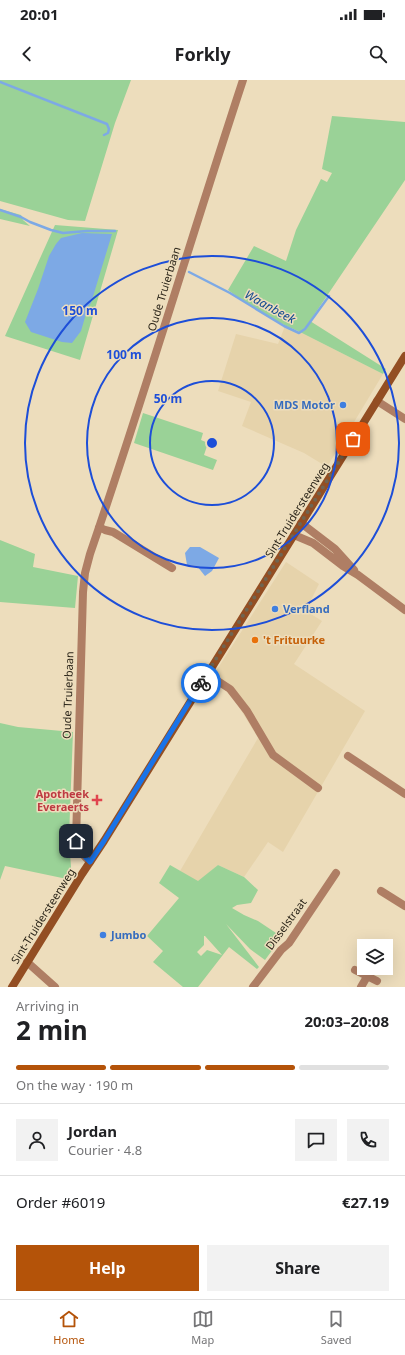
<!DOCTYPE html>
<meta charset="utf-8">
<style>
:root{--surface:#fff;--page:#f2f2f2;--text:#202124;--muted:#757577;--line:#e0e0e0;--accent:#b45309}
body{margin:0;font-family:"Noto Sans",sans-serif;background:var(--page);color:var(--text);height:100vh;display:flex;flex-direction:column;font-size:15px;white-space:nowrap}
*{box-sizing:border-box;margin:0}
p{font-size:13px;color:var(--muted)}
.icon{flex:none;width:22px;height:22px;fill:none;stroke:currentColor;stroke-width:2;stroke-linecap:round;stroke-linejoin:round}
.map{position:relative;height:907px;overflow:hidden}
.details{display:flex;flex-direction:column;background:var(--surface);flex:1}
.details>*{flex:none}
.tools{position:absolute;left:357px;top:859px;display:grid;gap:8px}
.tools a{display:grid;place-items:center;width:36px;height:36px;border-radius:0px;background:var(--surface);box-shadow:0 4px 16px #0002;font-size:20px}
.pin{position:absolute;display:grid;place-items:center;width:34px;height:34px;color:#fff;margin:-17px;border-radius:8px;box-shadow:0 2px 6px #0006}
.courier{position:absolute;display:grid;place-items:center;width:40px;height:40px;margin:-20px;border:3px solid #1a73e8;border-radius:50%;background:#fff;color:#222;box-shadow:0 1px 5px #0007}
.overview em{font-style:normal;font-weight:700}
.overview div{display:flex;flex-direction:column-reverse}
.overview{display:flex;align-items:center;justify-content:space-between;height:68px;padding:0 16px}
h1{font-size:26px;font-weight:700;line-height:30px}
.bar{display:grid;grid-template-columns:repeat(4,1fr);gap:6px 4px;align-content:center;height:48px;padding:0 16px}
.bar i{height:5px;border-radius:3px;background:var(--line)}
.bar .current{background:var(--accent)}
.bar p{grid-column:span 4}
.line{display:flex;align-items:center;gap:10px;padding:0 16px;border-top:1px solid var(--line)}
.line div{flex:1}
.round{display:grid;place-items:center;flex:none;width:42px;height:42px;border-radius:0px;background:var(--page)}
.cta{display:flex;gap:8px;margin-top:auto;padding:8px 16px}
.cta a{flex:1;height:46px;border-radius:0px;background:var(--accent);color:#fff;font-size:16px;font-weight:700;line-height:46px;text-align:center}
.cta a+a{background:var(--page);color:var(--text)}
.status{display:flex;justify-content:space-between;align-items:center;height:28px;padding:0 20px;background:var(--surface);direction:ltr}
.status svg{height:11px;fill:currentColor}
header{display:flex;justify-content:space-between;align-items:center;height:52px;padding:0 16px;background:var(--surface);font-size:18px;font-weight:700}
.tab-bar{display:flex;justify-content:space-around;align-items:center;height:56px;border-top:1px solid var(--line);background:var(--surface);font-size:11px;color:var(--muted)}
.tab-bar a{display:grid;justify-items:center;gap:2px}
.tab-bar .current{color:var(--accent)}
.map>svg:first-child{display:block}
.built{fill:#e6d3ab}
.green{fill:#9ad297;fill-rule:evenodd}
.water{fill:#7da9e5}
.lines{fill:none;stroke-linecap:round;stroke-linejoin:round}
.stream{stroke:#7da9e5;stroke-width:2.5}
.minor{stroke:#af7e64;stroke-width:8}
.secondary{stroke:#934e23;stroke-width:8}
.done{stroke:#6f6552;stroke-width:4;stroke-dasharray:0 7.2}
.route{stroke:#1a73e8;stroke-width:5}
.ring{fill:none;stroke:#1d4ed8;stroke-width:2}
.shop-dot{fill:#3f7fe0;stroke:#edddbc;stroke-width:1.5}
.food-dot{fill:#e8710a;stroke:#edddbc;stroke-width:1.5}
.health-dot{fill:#e0444e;stroke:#edddbc;stroke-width:1.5}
.labels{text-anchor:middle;stroke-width:3;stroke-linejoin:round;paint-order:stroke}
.street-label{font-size:11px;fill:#2b2519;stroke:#edddbc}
.shop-label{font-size:11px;font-weight:bold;fill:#366cbe;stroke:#edddbc;text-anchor:start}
.food-label{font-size:11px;font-weight:bold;fill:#c56008;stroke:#edddbc;text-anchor:start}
.health-label{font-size:11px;font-weight:bold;fill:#be3a42;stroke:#edddbc;text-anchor:end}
.water-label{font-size:12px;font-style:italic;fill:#114a91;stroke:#edddbc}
.centre{fill:#1d4ed8;stroke:#edddbc;stroke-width:2}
.ring-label{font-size:12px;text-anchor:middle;font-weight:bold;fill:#1d4ed8;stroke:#edddbc;stroke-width:3;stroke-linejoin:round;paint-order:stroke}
</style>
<div class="status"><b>20:01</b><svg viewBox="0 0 49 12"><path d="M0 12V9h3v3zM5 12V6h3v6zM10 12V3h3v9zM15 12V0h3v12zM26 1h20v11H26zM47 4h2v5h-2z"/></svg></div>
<header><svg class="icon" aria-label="back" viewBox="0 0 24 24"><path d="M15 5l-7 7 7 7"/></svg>Forkly<svg class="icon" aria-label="search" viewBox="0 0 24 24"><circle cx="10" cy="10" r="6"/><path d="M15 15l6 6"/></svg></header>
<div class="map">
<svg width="405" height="907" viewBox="0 0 405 907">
<rect width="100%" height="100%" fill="#edddbc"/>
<path class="built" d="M285 246 298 251 383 294 327 387 304 373 242 346 251 322 218 311 236 254 278 264Z
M286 482 319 504 310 522 311 534 322 541 294 584 365 631 283 772 268 762 244 797 218 785 198 802 180 791 258 658 231 614 221 606 209 602Z"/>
<path class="green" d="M0 0H131L115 43 85 141 68 140 0 121Z
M332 36 405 42V100L310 241 386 289 383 294 298 251C272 241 250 226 228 210L254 166 286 181 296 150 321 99 327 102 332 93 322 89Z
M0 129 21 135 23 140 30 146 0 139Z
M55 145 118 150 80 280 5 256Z
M143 333 203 353 201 360 208 363 204 375 217 380 213 390 134 363Z
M0 460 35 474 33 487 78 496 75 528 0 522Z
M0 643 18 647 73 652 69 757 71 787 67 799 5 786 0 800Z
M170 785 198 801 218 785 244 797 258 810 251 823 237 825 232 828 244 835 258 841 282 857 265 880 250 869 226 844 259 887 257 889 229 867 198 907H183L153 882 163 871 147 856 179 818 159 803ZM204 856H205L222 875 207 870 201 876 197 872 204 865Z"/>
<path class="water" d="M82 153 112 154 91 223 88 227 81 251 72 263 62 262 31 252 25 242 38 209 49 176 56 164 61 158Z
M190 467H200L219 478 212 491 205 496 197 486 187 485 185 473Z"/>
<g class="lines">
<path class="stream" d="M0 2 107 44 109 49 108 53 104 55
M0 130 21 137 30 142 51 150 63 153 87 151H115
M189 192 230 213 284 246 299 253 305 249 329 216"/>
<path class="minor" d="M377 321 405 339
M301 443 335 469 354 490
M99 447 105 450 113 452 172 488
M294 455 313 463 343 486 358 495 405 530
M207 594 230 609 247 631 273 675 318 708
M348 676 405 714
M90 782 79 770 76 761 83 512 85 493 90 474C144 317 191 158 243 0
M381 811 405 826
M27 882 55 907
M355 890 377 901
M253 907 281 870 289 863 336 793
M361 907 368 895"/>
<path class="secondary" d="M12 907 82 794 104 761 405 276"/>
</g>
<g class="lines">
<path class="done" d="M201 603 353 359"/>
<path class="route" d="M76 761 79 770 90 782 104 761 201 603"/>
</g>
<g class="ring">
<circle cx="212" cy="363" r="62"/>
<circle cx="212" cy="363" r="125"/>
<circle cx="212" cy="363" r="187"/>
</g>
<g class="shop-dot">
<circle cx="343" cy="325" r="4"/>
<circle cx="275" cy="529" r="4"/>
<circle cx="103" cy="855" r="4"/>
</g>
<circle class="food-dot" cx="255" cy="560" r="4"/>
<path class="health-dot" d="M95 714h4v4h4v4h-4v4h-4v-4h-4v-4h4z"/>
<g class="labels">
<g class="street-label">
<text transform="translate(164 209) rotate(-73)" y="4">Oude Truierbaan</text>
<text transform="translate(297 430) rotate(-58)" y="4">Sint-Truidersteenweg</text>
<text transform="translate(68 615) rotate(-88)" y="4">Oude Truierbaan</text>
<text transform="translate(43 836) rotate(-58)" y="4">Sint-Truidersteenweg</text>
<text transform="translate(286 844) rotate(-54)" y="4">Disselstraat</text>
</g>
<g class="shop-label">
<text x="335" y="329" text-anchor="end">MDS Motor</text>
<text x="283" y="533">Verfland</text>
<text x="111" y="859">Jumbo</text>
</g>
<g class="food-label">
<text x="263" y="564">'t Frituurke</text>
</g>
<g class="health-label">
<text x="89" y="718">Apotheek<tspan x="89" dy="13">Everaerts</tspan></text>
</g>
<g class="water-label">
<text transform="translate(270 227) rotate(29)" y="4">Waanbeek</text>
</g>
</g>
<circle cx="212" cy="363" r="6" class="centre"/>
<g class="ring-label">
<text x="80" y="235">150 m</text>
<text x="124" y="279">100 m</text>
<text x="168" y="323">50 m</text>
</g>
</svg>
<div class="tools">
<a><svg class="icon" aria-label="layers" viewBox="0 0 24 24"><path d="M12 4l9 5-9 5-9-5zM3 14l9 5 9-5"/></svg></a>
</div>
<div class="pin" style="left:353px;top:359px;background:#ea580c"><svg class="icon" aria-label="bag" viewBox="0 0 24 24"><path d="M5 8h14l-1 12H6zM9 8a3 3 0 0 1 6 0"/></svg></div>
<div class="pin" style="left:76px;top:761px;background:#1f2937"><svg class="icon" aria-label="home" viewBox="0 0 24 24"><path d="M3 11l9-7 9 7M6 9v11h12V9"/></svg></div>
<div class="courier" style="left:201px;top:603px"><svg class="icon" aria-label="bike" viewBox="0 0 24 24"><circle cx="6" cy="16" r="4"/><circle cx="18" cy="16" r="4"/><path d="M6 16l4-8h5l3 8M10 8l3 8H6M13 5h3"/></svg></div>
</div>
<section class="details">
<div class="overview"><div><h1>2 min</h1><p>Arriving in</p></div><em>20:03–20:08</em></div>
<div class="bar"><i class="current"></i><i class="current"></i><i class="current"></i><i></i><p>On the way · 190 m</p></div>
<div class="line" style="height:72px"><a class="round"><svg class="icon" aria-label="person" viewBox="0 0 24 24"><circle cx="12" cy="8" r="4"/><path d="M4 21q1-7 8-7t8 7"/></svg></a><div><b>Jordan</b><p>Courier · 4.8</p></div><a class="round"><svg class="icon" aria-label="chat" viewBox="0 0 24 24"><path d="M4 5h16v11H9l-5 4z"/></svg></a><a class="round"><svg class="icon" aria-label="phone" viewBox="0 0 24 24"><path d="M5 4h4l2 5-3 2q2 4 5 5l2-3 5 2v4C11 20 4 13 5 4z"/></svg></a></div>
<div class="line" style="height:52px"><div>Order #6019</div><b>€27.19</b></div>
<div class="cta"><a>Help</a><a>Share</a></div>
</section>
<nav class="tab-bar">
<a class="current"><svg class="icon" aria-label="home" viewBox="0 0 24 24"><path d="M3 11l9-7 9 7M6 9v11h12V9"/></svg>Home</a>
<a><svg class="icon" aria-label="map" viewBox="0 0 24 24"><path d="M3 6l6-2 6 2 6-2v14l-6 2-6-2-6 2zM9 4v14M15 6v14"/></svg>Map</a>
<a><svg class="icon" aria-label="saved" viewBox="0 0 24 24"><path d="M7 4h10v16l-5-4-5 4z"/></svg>Saved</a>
</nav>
